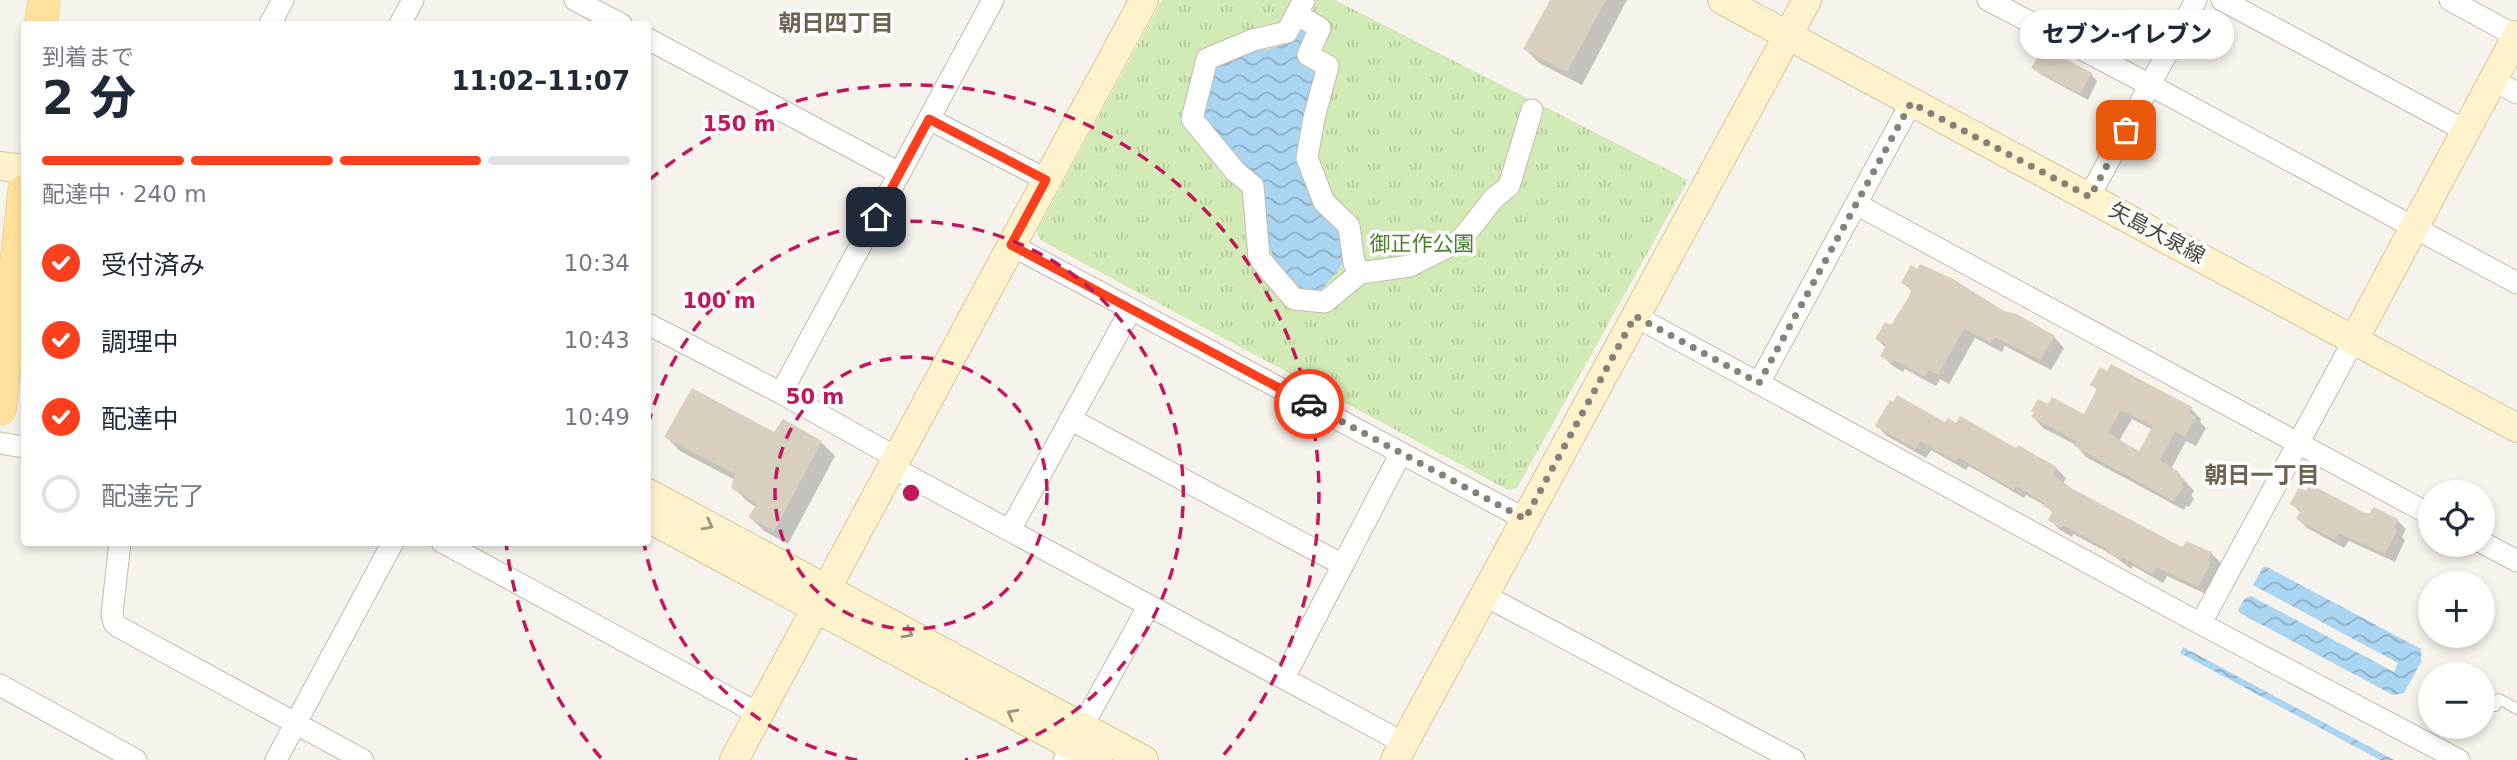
<!DOCTYPE html>
<html lang="ja">
<meta charset="utf-8">
<style>
:root{--surface:#fff;--page:#f6f6f7;--text:#1f2937;--muted:#747a83;--line:#e0e1e3;--accent:#fc3f1d}
body{margin:0;font-family:"DejaVu Sans","Noto Sans JP",sans-serif;background:var(--page);color:var(--text);height:100vh;display:flex;flex-direction:column;font-size:26px;white-space:nowrap}
*{box-sizing:border-box;margin:0}
p{font-size:23px;color:var(--muted)}
.icon{flex:none;width:38px;height:38px;fill:none;stroke:currentColor;stroke-width:2;stroke-linecap:round;stroke-linejoin:round}
.map{position:relative;flex:1;overflow:hidden}
.drawer{position:absolute;left:21px;top:21px;width:630px;height:525px;display:flex;flex-direction:column;background:var(--surface);border-radius:7px;box-shadow:0 4px 10px #0003}
.drawer>*{flex:none}
.buttons{position:absolute;left:2418px;top:480px;display:grid;gap:14px}
.buttons a{display:grid;place-items:center;width:77px;height:77px;border-radius:50%;background:var(--surface);box-shadow:0 4px 10px #0003;font-size:35px}
.pin{position:absolute;display:grid;place-items:center;width:60px;height:60px;color:#fff;margin:-30px;border-radius:14px;box-shadow:0 4px 10px #0006}
.courier{position:absolute;display:grid;place-items:center;width:70px;height:70px;margin:-35px;border:5px solid #fc3f1d;border-radius:50%;background:#fff;color:#222;box-shadow:0 2px 9px #0007}
.bubble{position:absolute;height:49px;border-radius:24px;background:var(--surface);box-shadow:0 4px 10px #0003;font-size:23px;font-weight:800;line-height:49px;text-align:center}
.headline em{font-style:normal;font-weight:800}
.headline div{display:flex;flex-direction:column-reverse}
.headline{display:flex;align-items:center;justify-content:space-between;height:119px;padding:0 21px}
h1{font-size:46px;font-weight:800;line-height:52px}
.bar{display:grid;grid-template-columns:repeat(4,1fr);gap:10px 7px;align-content:center;height:84px;padding:0 21px}
.bar i{height:9px;border-radius:5px;background:var(--line)}
.bar .selected{background:var(--accent)}
.bar p{grid-column:span 4}
ol{padding:0 21px;list-style:none}
li{display:flex;align-items:center;gap:21px;height:77px}
li p{margin-inline-start:auto}
li .icon{padding:7px;border-radius:50%;background:var(--accent);color:#fff;stroke-width:4}
li:last-child{color:var(--muted)}
li i{width:38px;height:38px;border:4px solid var(--line);border-radius:50%}
.map>svg:first-child{display:block}
.grass{fill:url(#grass-tufts)}
.water{fill:url(#water-waves)}
.shadow{fill:#0003;fill-rule:evenodd}
.building{fill:#d8cfc1;fill-rule:evenodd}
.lines{fill:none;stroke-linecap:round;stroke-linejoin:round}
.lane-casing{stroke:#c2bbae;stroke-width:12}
.street-casing{stroke:#c2bbae;stroke-width:23}
.secondary-casing{stroke:#d6c79b;stroke-width:30}
.primary-casing{stroke:#e6c16a;stroke-width:33}
.lane{stroke:#fff;stroke-width:10}
.street{stroke:#fff;stroke-width:21}
.secondary{stroke:#fff3cd;stroke-width:28}
.primary{stroke:#ffe39c;stroke-width:32}
.oneway{stroke:#9c937c}
.done{stroke:#878178;stroke-width:7;stroke-dasharray:0 12.6}
.route{stroke:#fc3f1d;stroke-width:9}
.ring{fill:none;stroke:#c2185b;stroke-width:3.5;stroke-dasharray:12 9}
.labels{text-anchor:middle;stroke-width:7;stroke-linejoin:round;paint-order:stroke}
.street-label{font-size:21px;fill:#4b4439;stroke:#fff}
.park-label{font-size:21px;fill:#4a7f2a;stroke:#fff}
.neighbourhood-label{font-size:23px;font-weight:bold;fill:#6e6250;stroke:#fff}
.centre{fill:#c2185b;stroke:#fff;stroke-width:3.5}
.ring-label{font-size:21px;text-anchor:middle;font-weight:bold;fill:#c2185b;stroke:#fff;stroke-width:7;stroke-linejoin:round;paint-order:stroke}
</style>
<div class="map">
<svg width="2517" height="760" viewBox="0 0 2517 760">
<defs>
<pattern id="grass-tufts" width="24" height="20" patternUnits="userSpaceOnUse" patternTransform="scale(1.75)"><rect width="24" height="20" fill="#d2eab5"/><path d="M3 7l-1-3M5 7V3M7 7l1-3M15 17l-1-3M17 17v-4M19 17l1-3" fill="none" stroke="#b6ca9c"/></pattern>
<pattern id="water-waves" width="16" height="10" patternUnits="userSpaceOnUse" patternTransform="scale(1.75)"><rect width="16" height="10" fill="#a9d4f2"/><path d="M0 5q4-4 8 0t8 0" fill="none" stroke="#8caec5"/></pattern>
</defs>
<rect width="100%" height="100%" fill="#f6f3ec"/>
<path class="grass" d="M1162 0H1335L1688 180 1517 488 1508 490 1040 240 1037 231Z"/>
<path class="water" d="M1298 24 1315 33 1325 69 1299 157 1343 229 1344 262 1319 293 1309 296 1278 267 1262 230 1265 197 1253 172 1226 153 1205 121 1204 88 1217 66 1244 50H1267L1289 43Z
M2263 567H2267L2421 649V662L2404 693 2393 695 2240 613 2238 610 2245 598 2251 596 2394 672 2398 663 2253 585Z
M2183 647 2394 760H2380L2180 653Z"/>
<path class="shadow" d="M1552 0H1627L1582 85 1539 63 1525 49Z
M2034 68 2091 74 2097 81 2088 100 2040 74Z
M1903 282 2004 312 2054 337 2064 348 2051 370 2005 346 2002 352 1975 338 1949 384 1940 379 1936 386 1905 369 1903 372 1893 366 1882 356 1886 348 1877 339 1892 328 1913 292Z
M2092 385 2191 409 2201 419 2200 422 2206 428 2196 446 2186 441 2171 469 2178 473 2194 491 2191 496 2194 498 2189 507 2186 506 2184 510 2086 457 2076 445 2043 428 2033 417H2084L2098 391ZM2132 419 2153 430 2139 453 2119 441Z
M1946 424 2016 450 2056 468 2066 478 2063 484 2179 547 2211 553 2221 563 2210 596 2167 576 2163 583 2133 566 2131 569 2111 554 2073 534 2072 537 2060 530 2050 520 2054 514 2046 506 2026 495 2024 498 1969 466 1966 470 1931 450 1926 458 1887 436 1877 426Z
M775 434 821 442 835 456 788 544 764 531 750 517 757 508 747 501 733 487 735 480 680 451 666 437Z
M2292 504 2397 520 2406 529 2402 537 2405 540 2395 562 2349 541 2344 548 2307 528 2298 519 2301 513Z"/>
<path class="building" d="M1550 0H1606L1567 72 1523 49Z
M2043 47 2092 73 2080 94 2031 68Z
M1920 264 1953 279 2004 311 2017 314 2055 336 2040 360 1995 337 1991 343 1964 329 1938 375 1929 370 1925 377 1894 360 1892 363 1880 356 1886 345 1875 339 1885 322 1891 325 1907 300 1912 289 1901 283 1911 265 1917 269Z
M2111 364 2192 407 2189 413 2196 417 2185 437 2175 432 2160 460 2179 472 2177 475 2185 479 2181 485 2184 487 2173 501 2074 446 2076 441 2031 417 2034 413 2031 411 2038 399 2048 404 2052 397 2084 414 2097 389 2090 385 2100 367 2107 371ZM2121 410 2153 426 2139 451 2108 433Z
M692 388 774 432 783 419 822 441 774 531 748 517 757 504 731 488 735 474 664 437Z
M1897 395 1945 422 1948 418 1956 423 1960 416 2016 448 2018 445 2057 467 2053 474 2071 488 2180 546H2184L2186 541 2212 552 2208 561 2211 562 2199 587 2156 567 2152 574 2122 557 2121 560 2107 553 2109 550 2063 525 2061 528 2048 520 2053 511 2043 506 2045 503 2016 486 2014 490 1958 457 1956 461 1920 441 1916 449 1875 426 1890 400 1893 402Z
M2310 484 2365 513H2370L2373 507 2398 519 2394 528 2397 530 2385 554 2339 533 2335 540 2296 519 2301 511 2290 504 2299 487 2306 491Z"/>
<g class="lines">
<g class="lane-casing">
<path id="lane" d="M2483 700 2495 706 2499 699 2517 709"/>
</g>
<g class="street-casing">
<path id="street" d="M575 0 621 24
M1304 0 1287 32 1253 40 1207 59 1192 119 1236 172 1253 186 1259 258 1294 299 1325 302 1360 273 1410 266 1461 240 1494 198 1509 186 1532 110
M1988 0 2150 85 2517 283
M2222 0 2466 131
M2450 0 2516 36
M1296 14 1320 28 1308 55 1328 66 1314 118 1307 158 1324 202 1349 226 1354 263 1360 273
M270 24 283 0
M400 24 413 0
M648 39 899 173
M2493 80 2517 93
M1911 103 1856 204 2431 515
M929 119 1047 180
M2089 197 2196 0
M1011 245 1525 519
M1635 316 2188 617 2459 760
M648 324 781 393 897 458
M1759 383 1856 204
M781 393 993 0
M1070 419 1343 565
M0 443 24 447
M903 473 1389 735
M1010 530 1131 309
M120 542 112 614 114 623 119 627 363 760
M442 542 759 714
M2483 543 2517 561
M1484 595 1794 760
M2201 623 2354 340
M1284 678 1401 453
M0 685 136 760
M276 760 393 542
M1064 760 1149 605"/>
</g>
<g class="secondary-casing">
<path id="secondary" d="M1722 0 2517 428
M0 166 24 169
M2354 340 2517 35
M648 493 1144 760
M648 518 1098 760
M734 760 1144 0
M1395 760 1807 0"/>
</g>
<g class="primary-casing">
<path id="primary" d="M41 24 44 0
M0 409 24 191"/>
</g>
<use href="#lane" class="lane"/>
<use href="#street" class="street"/>
<use href="#secondary" class="secondary"/>
<use href="#primary" class="primary"/>
</g>
<defs><path id="oneway-chevron" d="M-2-3.5L2.5 0L-2 3.5" fill="none" stroke-width="1.6" stroke-linecap="round" stroke-linejoin="round" transform="scale(1.75)"/></defs>
<g class="oneway">
<use href="#oneway-chevron" transform="translate(708 525) rotate(28)"/>
<use href="#oneway-chevron" transform="translate(908 633) rotate(28)"/>
<use href="#oneway-chevron" transform="translate(1012 714) rotate(-152)"/>
</g>
<g class="lines">
<path class="done" d="M1309 404 1525 519 1635 316 1759 383 1911 103 2090 197 2126 130"/>
<path class="route" d="M876 217 929 119 1046 180 1011 245 1309 404"/>
</g>
<g class="ring">
<circle cx="911" cy="493" r="136"/>
<path d="M857 760A272 272 0 0 1 644 543M648 425A272 272 0 1 1 965 760"/>
<path d="M601 758A408 408 0 0 1 506 543M649 180A408 408 0 0 1 1221 758"/>
</g>
<g class="labels">
<g class="street-label">
<text transform="translate(2157 233) rotate(28)" y="7">矢島大泉線</text>
</g>
<g class="park-label">
<text x="1422" y="251">御正作公園</text>
</g>
<g class="neighbourhood-label">
<text x="836" y="31">朝日四丁目</text>
<text x="2262" y="483">朝日一丁目</text>
</g>
</g>
<circle cx="911" cy="493" r="10" class="centre"/>
<g class="ring-label">
<text x="739" y="131">150 m</text>
<text x="719" y="308">100 m</text>
<text x="815" y="404">50 m</text>
</g>
</svg>
<div class="buttons">
<a><svg class="icon" aria-label="locate" viewBox="0 0 24 24"><circle cx="12" cy="12" r="6"/><path d="M12 2v4M12 18v4M2 12h4M18 12h4"/></svg></a>
<a>+</a>
<a>−</a>
</div>
<div class="pin" style="left:2126px;top:130px;background:#ea580c"><svg class="icon" aria-label="bag" viewBox="0 0 24 24"><path d="M5 8h14l-1 12H6zM9 8a3 3 0 0 1 6 0"/></svg></div>
<div class="pin" style="left:876px;top:217px;background:#1f2937"><svg class="icon" aria-label="home" viewBox="0 0 24 24"><path d="M3 11l9-7 9 7M6 9v11h12V9"/></svg></div>
<div class="courier" style="left:1309px;top:404px"><svg class="icon" aria-label="car" viewBox="0 0 24 24"><path d="M5 17H2v-5l4-1 3-4h7l3 4 3 1v5h-3M9 17h6M6 11h13"/><circle cx="7" cy="17" r="2"/><circle cx="17" cy="17" r="2"/></svg></div>
<div class="bubble" style="left:2020px;top:10px;width:214px">セブン-イレブン</div>
<section class="drawer">
<div class="headline"><div><h1>2 分</h1><p>到着まで</p></div><em>11:02–11:07</em></div>
<div class="bar"><i class="selected"></i><i class="selected"></i><i class="selected"></i><i></i><p>配達中 · 240 m</p></div>
<ol>
<li><svg class="icon" aria-label="check" viewBox="0 0 24 24"><path d="M5 12l5 5 9-10"/></svg>受付済み<p>10:34</p></li>
<li><svg class="icon" aria-label="check" viewBox="0 0 24 24"><path d="M5 12l5 5 9-10"/></svg>調理中<p>10:43</p></li>
<li><svg class="icon" aria-label="check" viewBox="0 0 24 24"><path d="M5 12l5 5 9-10"/></svg>配達中<p>10:49</p></li>
<li><i></i>配達完了</li>
</ol>
</section>
</div>
